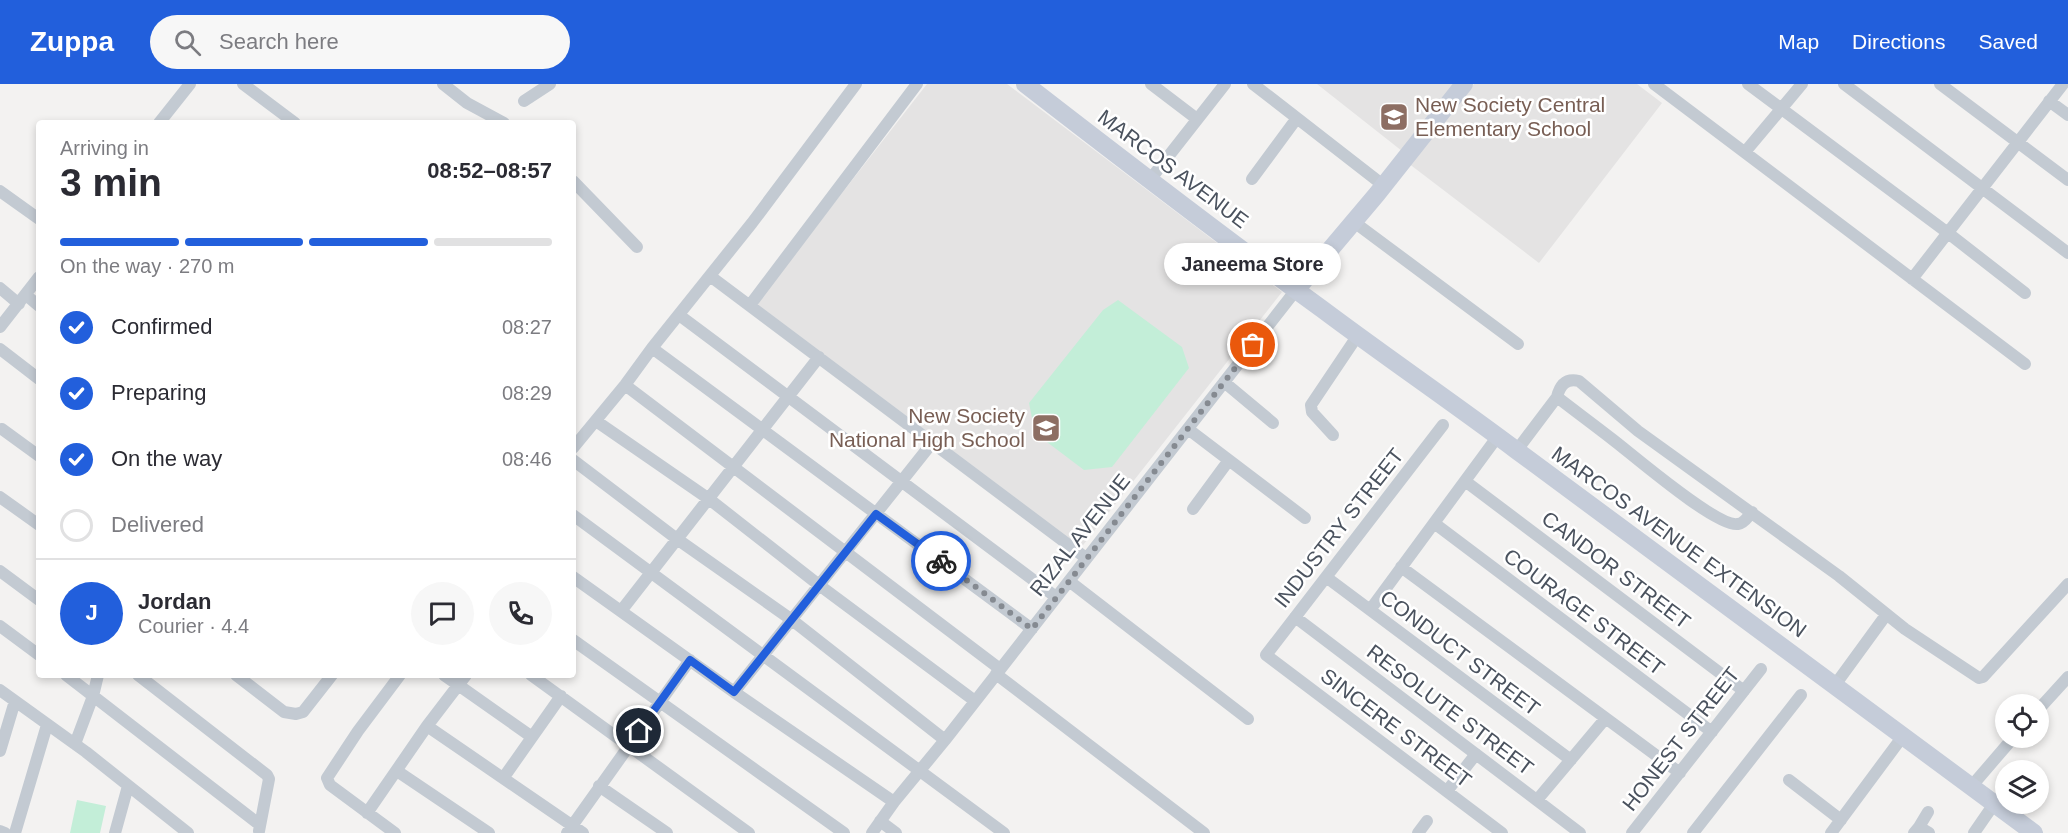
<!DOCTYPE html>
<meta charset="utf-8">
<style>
:root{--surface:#fff;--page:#f7f7f7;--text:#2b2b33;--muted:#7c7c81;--line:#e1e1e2;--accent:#225fdc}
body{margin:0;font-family:Arial,sans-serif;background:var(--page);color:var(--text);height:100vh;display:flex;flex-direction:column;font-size:22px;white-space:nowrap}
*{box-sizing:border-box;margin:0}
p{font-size:20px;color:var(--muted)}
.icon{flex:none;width:33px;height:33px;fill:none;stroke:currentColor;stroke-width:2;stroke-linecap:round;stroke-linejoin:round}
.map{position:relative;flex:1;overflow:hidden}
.sheet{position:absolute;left:36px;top:36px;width:540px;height:558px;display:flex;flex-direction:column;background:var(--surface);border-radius:6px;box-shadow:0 3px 9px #0003}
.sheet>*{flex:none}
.controls{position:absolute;left:1995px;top:610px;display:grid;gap:12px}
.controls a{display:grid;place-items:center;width:54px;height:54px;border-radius:50%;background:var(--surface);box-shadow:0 3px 9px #0003;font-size:30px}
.pin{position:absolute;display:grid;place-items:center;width:51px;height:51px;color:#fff;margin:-26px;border:3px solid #fff;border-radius:50%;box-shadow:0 2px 6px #0007}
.courier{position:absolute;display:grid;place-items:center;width:60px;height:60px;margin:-30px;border:4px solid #225fdc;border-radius:50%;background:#fff;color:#222;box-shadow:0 2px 8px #0007}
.bubble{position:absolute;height:42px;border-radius:21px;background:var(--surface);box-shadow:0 3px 9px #0003;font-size:20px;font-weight:600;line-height:42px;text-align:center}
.headline em{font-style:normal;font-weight:600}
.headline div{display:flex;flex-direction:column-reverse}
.headline{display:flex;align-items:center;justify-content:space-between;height:102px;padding:0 24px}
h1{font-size:39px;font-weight:600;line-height:45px}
.bar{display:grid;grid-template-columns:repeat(4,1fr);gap:9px 6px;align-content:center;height:72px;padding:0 24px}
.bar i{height:8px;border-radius:4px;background:var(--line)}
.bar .on{background:var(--accent)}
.bar p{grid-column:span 4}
.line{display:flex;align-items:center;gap:15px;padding:0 24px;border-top:2px solid var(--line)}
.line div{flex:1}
.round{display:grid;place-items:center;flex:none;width:63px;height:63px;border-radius:32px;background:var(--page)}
ol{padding:0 24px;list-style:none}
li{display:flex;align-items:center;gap:18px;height:66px}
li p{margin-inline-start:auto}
li .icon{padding:6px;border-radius:50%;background:var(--accent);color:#fff;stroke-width:4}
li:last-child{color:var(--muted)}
li i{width:33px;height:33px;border:3px solid var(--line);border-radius:50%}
header{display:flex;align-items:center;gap:36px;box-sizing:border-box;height:84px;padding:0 30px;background:var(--accent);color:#fff}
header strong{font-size:28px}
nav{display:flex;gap:33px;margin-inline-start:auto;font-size:21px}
.search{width:420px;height:54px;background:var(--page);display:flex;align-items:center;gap:15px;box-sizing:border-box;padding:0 21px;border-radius:33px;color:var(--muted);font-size:22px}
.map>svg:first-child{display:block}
.education{fill:#e4e3e3}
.green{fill:#c3eed8}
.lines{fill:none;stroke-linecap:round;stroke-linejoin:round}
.street{stroke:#c3cad2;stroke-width:12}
.secondary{stroke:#c5ccd9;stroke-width:18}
.done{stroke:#858a91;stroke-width:6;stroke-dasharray:0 10.8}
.route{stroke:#225fdc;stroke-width:8}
.labels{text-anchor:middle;stroke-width:5;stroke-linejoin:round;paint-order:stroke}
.education-label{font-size:21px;fill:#785e54;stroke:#fff;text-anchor:start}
.street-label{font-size:21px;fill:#4a525e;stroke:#fff}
</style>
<header>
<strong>Zuppa</strong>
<div class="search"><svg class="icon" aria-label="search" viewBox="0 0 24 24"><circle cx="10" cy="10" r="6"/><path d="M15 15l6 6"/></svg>Search here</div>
<nav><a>Map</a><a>Directions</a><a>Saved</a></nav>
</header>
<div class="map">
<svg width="2068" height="749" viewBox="0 0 2068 749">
<rect width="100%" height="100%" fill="#f3f2f1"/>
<path class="education" d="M927 0H1007L1282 208 1080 465 754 222Z
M1317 0H1455L1402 67Z
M1474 0H1637L1662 19 1539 179 1408 79Z"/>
<path class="green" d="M1118 216 1182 263 1189 284 1112 383 1084 386 1035 349 1029 319 1103 226Z
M77 716 106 722 100 749H70Z"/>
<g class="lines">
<path class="street" d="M243 0 295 39
M443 0 467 19 504 39
M1151 0 1197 35
M1253 0 1383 101
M1654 0 2025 280
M1748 0 1948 149 2025 209
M1844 0 2068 169
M1940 0 2068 96
M524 17 550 0
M2049 17 2068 31
M159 39 190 0
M1745 68 1802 0
M1252 95 1297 34
M573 97 637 163
M1149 97 1225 0
M0 107 39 135
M1354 138 1518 260
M710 192 1086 474
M1912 195 2063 0
M0 204 19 220
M26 211 39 222
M750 221 917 0
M679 231 1056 513
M0 243 39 193
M652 264 1032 545
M0 265 39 295
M1224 298 1273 339
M625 301 1000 585
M1557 313C1575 327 1594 341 1612 355 1632 370 1717 444 1738 440 1745 439 1748 432 1752 428
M596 337 709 415 819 501 975 617
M1443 341 1266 571 1502 749
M2 345 39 372
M1188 345 1305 434
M1333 351 1312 328 1311 321 1358 251
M573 364 625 301 652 264 752 139 856 0
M1517 366 1557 313C1560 301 1566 294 1579 297L1638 347 1839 492 1905 545 1979 594 1983 593 2068 500
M573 376 677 455 792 536 945 656
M1465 397 1744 607
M0 413 39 441
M1193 425 1229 376
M573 431 1004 749
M1434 439 1712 648
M1401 483 1680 689
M0 487 39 516
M573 493 734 608 894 718
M1326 493 1571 676
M1069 497 1248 635
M1370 526 1498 352
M621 527 819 273
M1295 533 1580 749
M0 542 39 571
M573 556 844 749
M996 590 1204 749
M66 591 260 741
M138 591 267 691 269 695 259 747
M236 591 284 628 296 630 303 628 332 591
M444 591 532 653
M531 591 749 749
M1835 601 1886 531
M0 606 86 668 188 749
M734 608 932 359
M2038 626 2068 593
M427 642 583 749
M75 660 93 612 98 591
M0 667 15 617
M397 687 489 749
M504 693 561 612
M1789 696 1841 736
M599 702 667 749
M1970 704 2013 654
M1447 707 1476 670
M1537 716 1605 635
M367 729 427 642 466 591
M880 737 896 749
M1919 743 1928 728
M0 747 5 749
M15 749 47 641
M115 749 128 702
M395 749 330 701 327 694 358 647 400 591
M567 749 690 576
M872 749 894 718 945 656 1296 206
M1418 749 1427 737
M1632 749 1761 585
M1693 749 1801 611
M1831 749 1903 652
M1914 749 1919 743 1929 749
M1974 749 1994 720"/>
<path class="secondary" d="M1025 0C1123 76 1222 152 1322 225 1386 273 1452 318 1516 366 1689 494 1861 623 2034 749
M1296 206 1377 110 1464 0"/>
</g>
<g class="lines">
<path class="done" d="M941 477 1032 545 1253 261"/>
<path class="route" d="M639 647 690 576 734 608 876 430 941 477"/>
</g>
<defs>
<g id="school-square" transform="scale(1.5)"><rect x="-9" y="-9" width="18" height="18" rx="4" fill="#8d6e63" stroke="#fff"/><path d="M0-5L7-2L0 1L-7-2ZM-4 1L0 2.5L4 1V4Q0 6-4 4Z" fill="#fff"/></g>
</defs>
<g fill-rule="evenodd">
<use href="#school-square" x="1394" y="33"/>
<use href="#school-square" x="1046" y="344"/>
</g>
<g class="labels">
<g class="education-label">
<text x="1415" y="28">New Society Central<tspan x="1415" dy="24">Elementary School</tspan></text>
<text x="1025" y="339" text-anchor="end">New Society<tspan x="1025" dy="24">National High School</tspan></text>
</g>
<g class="street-label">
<text transform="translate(1173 85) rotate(37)" y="7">MARCOS AVENUE</text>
<text transform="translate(1339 444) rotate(-52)" y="7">INDUSTRY STREET</text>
<text transform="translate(1080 451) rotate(-52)" y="7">RIZAL AVENUE</text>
<text transform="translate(1679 458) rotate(36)" y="7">MARCOS AVENUE EXTENSION</text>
<text transform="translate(1616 486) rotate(37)" y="7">CANDOR STREET</text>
<text transform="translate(1584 528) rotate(37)" y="7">COURAGE STREET</text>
<text transform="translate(1460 569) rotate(37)" y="7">CONDUCT STREET</text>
<text transform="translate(1450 626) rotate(37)" y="7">RESOLUTE STREET</text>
<text transform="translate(1396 644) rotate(37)" y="7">SINCERE STREET</text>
<text transform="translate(1681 655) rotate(-52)" y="7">HONEST STREET</text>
</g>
</g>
</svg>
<div class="controls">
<a><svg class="icon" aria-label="locate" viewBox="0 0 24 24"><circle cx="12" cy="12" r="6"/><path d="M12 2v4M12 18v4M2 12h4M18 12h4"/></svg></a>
<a><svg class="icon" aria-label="layers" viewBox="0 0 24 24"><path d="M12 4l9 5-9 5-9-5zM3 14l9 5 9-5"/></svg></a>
</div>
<div class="pin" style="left:1253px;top:261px;background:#ea580c"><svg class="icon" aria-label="bag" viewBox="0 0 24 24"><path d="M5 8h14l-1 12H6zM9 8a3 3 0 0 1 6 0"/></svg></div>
<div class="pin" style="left:639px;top:647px;background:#1f2937"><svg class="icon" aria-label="home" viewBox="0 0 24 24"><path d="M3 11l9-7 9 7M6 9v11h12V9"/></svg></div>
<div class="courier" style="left:941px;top:477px"><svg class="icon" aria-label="bike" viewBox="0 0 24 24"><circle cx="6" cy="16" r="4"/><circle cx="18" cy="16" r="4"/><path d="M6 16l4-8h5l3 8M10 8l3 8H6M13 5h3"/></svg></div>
<div class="bubble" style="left:1164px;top:159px;width:177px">Janeema Store</div>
<section class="sheet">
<div class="headline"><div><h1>3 min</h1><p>Arriving in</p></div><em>08:52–08:57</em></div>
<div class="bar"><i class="on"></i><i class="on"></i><i class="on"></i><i></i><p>On the way · 270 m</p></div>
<ol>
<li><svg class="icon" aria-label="check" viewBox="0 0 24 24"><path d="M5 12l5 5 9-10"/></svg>Confirmed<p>08:27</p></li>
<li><svg class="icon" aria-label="check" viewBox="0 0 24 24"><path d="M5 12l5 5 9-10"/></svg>Preparing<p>08:29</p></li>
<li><svg class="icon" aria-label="check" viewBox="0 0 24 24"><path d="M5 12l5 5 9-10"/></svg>On the way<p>08:46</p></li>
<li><i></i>Delivered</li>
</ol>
<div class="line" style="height:108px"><b class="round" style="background:var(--accent);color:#fff">J</b><div><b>Jordan</b><p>Courier · 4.4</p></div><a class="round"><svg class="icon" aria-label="chat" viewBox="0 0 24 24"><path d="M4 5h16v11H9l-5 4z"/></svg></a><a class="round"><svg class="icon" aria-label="phone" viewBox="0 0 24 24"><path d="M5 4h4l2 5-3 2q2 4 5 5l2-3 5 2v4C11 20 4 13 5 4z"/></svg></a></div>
</section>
</div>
